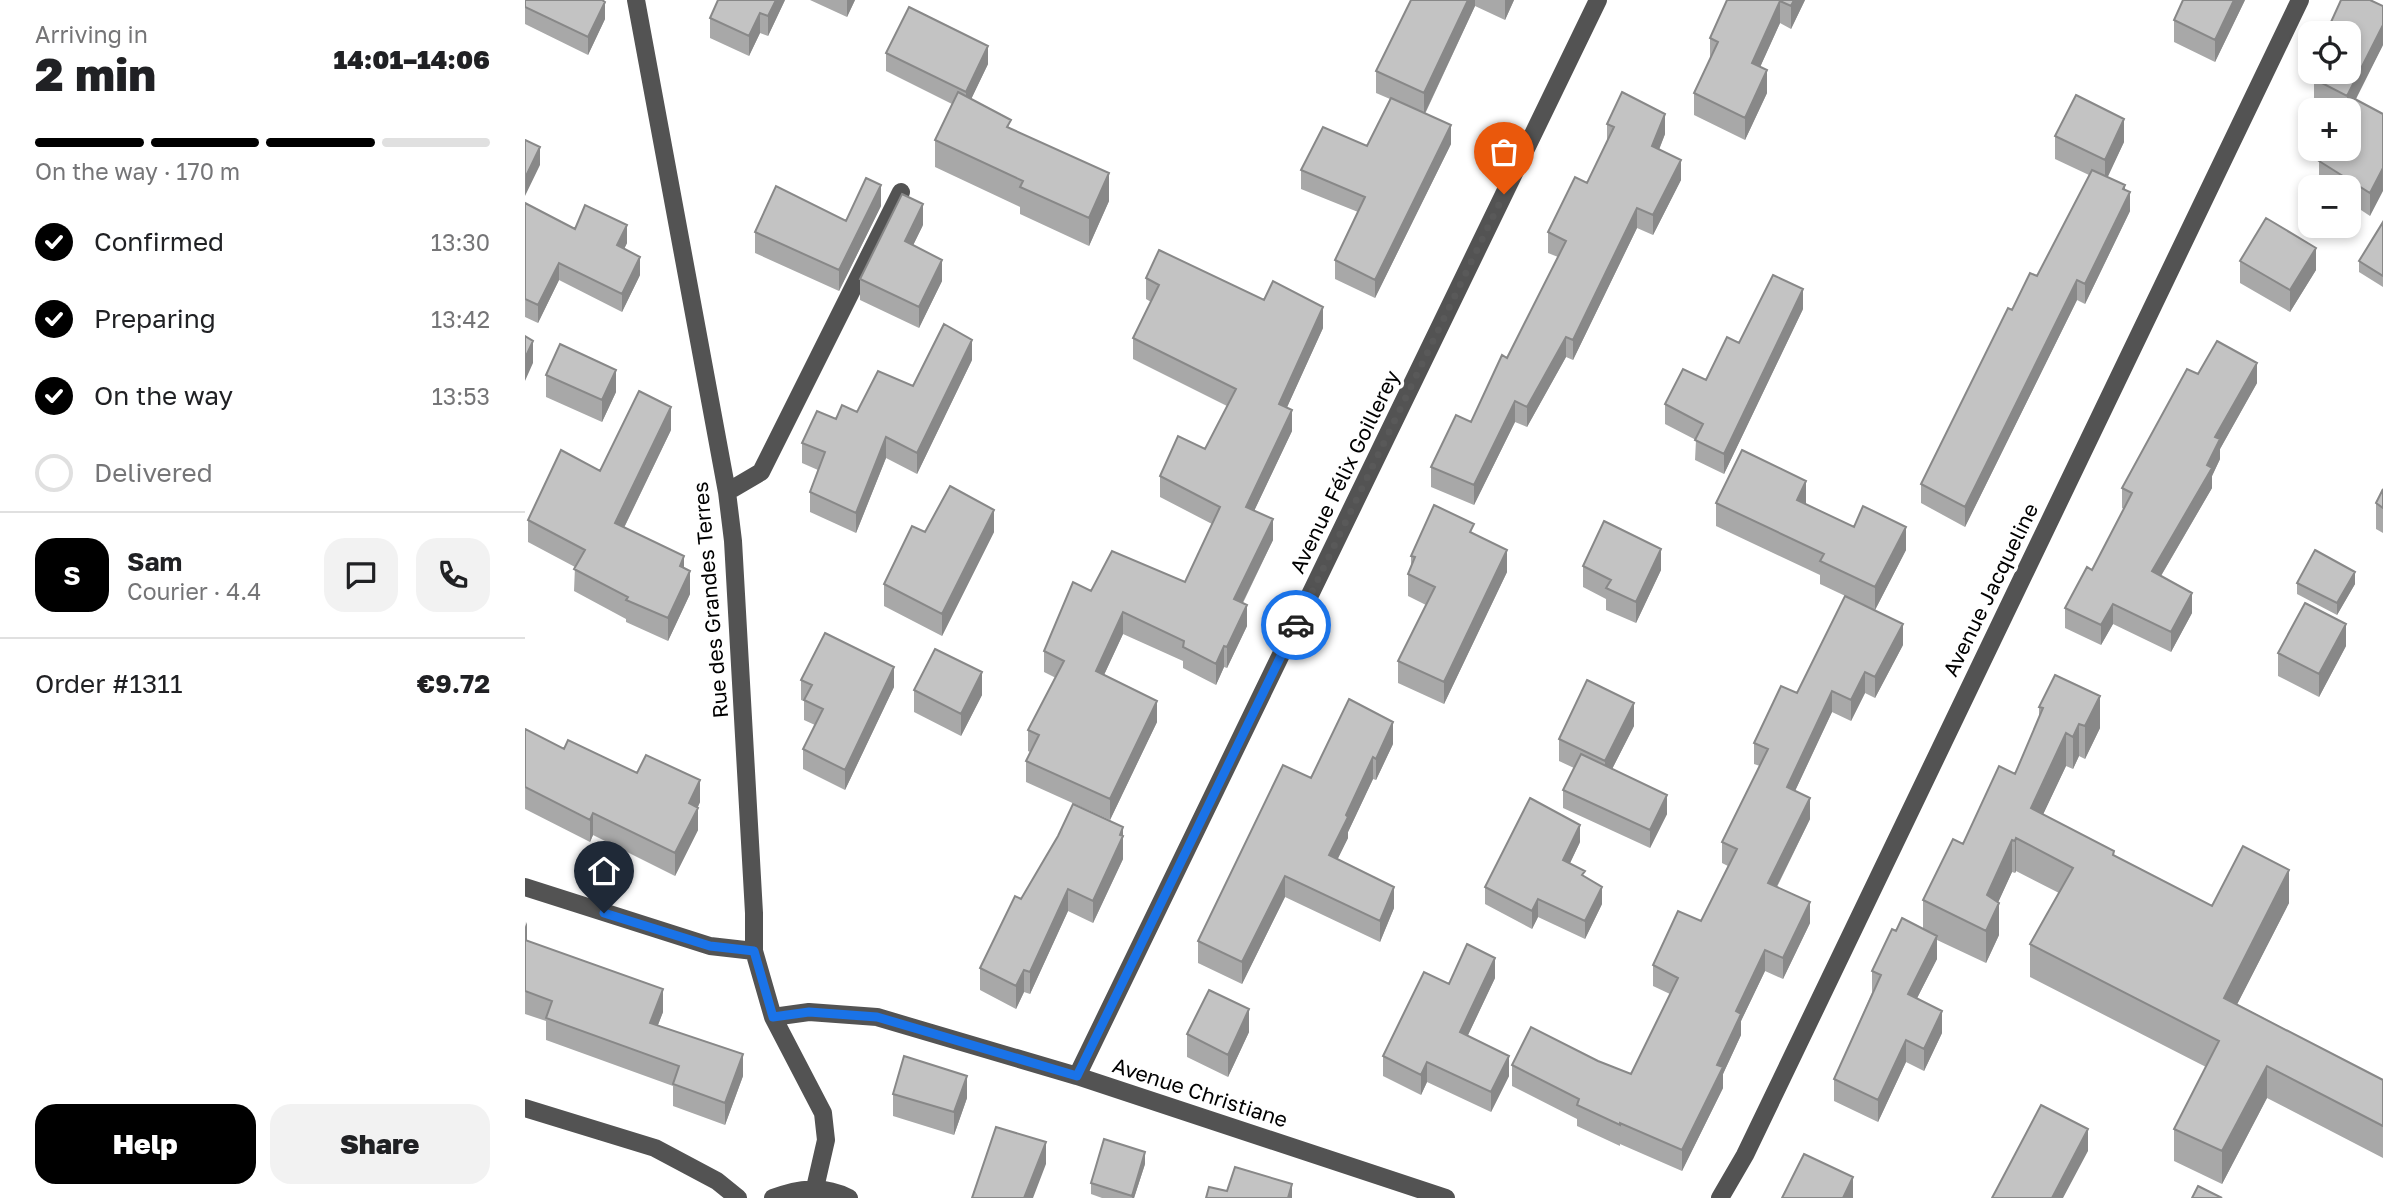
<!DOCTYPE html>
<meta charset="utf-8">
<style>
:root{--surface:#fff;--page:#f2f2f2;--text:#202124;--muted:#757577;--line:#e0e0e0;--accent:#000}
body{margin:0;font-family:"Golos Text",sans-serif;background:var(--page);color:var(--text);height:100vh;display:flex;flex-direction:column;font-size:26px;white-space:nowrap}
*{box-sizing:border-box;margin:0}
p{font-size:23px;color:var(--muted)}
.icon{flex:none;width:38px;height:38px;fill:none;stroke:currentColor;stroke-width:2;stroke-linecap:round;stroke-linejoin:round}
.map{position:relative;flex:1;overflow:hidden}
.side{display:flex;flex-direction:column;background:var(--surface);width:525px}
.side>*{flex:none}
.tools{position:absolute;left:1773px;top:21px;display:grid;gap:14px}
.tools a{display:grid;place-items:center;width:63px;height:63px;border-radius:14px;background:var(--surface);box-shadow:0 4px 10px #0003;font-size:35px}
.pin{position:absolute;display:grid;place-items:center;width:60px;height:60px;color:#fff;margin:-72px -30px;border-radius:50% 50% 50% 0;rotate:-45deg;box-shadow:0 0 7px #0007}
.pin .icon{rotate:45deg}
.courier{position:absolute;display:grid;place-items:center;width:70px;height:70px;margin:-35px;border:5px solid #1a73e8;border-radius:50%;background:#fff;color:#222;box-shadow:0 2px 9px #0007}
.summary em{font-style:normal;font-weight:800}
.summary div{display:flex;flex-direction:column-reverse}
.summary{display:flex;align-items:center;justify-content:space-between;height:119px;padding:0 35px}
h1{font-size:46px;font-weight:800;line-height:52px}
.bar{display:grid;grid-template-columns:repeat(4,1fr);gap:10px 7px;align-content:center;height:84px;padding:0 35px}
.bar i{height:9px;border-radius:5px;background:var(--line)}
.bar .selected{background:var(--accent)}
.bar p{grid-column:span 4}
.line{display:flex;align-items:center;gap:18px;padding:0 35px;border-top:2px solid var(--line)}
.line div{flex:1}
.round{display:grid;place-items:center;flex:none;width:74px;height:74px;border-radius:21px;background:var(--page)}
ol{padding:0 35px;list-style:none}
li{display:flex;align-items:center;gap:21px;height:77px}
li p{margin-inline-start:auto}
li .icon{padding:7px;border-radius:50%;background:var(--accent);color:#fff;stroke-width:4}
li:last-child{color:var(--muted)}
li i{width:38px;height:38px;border:4px solid var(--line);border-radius:50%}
.button{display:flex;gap:14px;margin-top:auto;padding:14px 35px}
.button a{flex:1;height:80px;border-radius:21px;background:var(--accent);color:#fff;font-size:28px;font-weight:800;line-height:80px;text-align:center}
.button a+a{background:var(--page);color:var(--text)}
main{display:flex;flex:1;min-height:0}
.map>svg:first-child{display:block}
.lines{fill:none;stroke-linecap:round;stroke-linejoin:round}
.minor{stroke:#535353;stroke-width:18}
.wall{fill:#a8a8a8}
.shaded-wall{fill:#888}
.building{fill:#c3c3c3;stroke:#888;stroke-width:2}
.done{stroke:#595959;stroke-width:7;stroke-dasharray:0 12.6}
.route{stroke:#1a73e8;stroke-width:9}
.labels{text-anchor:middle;stroke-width:7;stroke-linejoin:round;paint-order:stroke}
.street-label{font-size:21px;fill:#000;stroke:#fff}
</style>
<main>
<section class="side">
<div class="summary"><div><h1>2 min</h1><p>Arriving in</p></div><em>14:01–14:06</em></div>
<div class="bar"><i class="selected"></i><i class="selected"></i><i class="selected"></i><i></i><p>On the way · 170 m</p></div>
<ol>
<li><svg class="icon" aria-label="check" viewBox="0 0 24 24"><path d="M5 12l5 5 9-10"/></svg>Confirmed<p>13:30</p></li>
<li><svg class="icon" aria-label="check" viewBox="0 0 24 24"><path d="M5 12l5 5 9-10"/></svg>Preparing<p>13:42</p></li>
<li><svg class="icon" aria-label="check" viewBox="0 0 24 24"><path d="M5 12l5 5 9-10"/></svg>On the way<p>13:53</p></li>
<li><i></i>Delivered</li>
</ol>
<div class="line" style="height:126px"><b class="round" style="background:var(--accent);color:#fff">S</b><div><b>Sam</b><p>Courier · 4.4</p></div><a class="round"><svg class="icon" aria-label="chat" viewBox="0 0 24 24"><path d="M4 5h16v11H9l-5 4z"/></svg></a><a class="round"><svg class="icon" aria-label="phone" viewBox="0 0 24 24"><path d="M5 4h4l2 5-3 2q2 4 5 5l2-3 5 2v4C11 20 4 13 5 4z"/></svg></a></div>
<div class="line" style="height:91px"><div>Order #1311</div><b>€9.72</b></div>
<div class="button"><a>Help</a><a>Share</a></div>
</section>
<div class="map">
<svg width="1858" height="1198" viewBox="0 0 1858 1198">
<rect width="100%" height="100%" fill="#fff"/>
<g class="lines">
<path class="minor" d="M111 0 202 492 208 541 229 913V951L248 1017 298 1113 301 1140 290 1188
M202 492 236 472 376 192
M0 887 185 946 229 951
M248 1017 284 1012 352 1017 552 1076 921 1198
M552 1076 1073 0
M0 1108 130 1148 192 1181 213 1198
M248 1198C274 1188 298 1185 324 1198
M1195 1198 1220 1155 1775 0"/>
</g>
<path class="wall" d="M0 0 80 19 63 55 0 24Z
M260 0 243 36 235 33 224 56 185 38V18Z
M285 0H330L322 17Z
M886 0H989L980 20 950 6 900 114 926 144 850 298 810 279V260L833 212 776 189V170L842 146 865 99 851 93V71Z
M1202 0H1280L1266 29 1255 23 1235 67 1242 93 1220 140 1169 115V93L1185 59V38Z
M1720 0 1690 62 1649 42V20Z
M1858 45 1830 99 1858 114 1845 216 1824 202V187H1801L1794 183V161L1824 110H1812L1789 99V79Z
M361 53 463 64 446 99 584 201 564 246 495 214V207L410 167V140L427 104 361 71Z
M1082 124 1140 134 1134 150 1156 180 1128 235 1112 228 1048 360 1041 357 1002 427 990 422 949 505 906 487V467L946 422 982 358 1033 257 1023 253V232L1062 183 1082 142Z
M1530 136 1599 142 1582 177 1600 190 1605 211 1560 304 1552 300 1440 527 1396 503V484L1487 310 1512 276 1564 175 1530 159Z
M0 203 50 229 102 243 99 249 115 275 97 312 34 280 13 323 0 317Z
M356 206 314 291 230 253V232L321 221Z
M1858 222V287L1834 272V261Z
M398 225 388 245 417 281 394 328 335 300V279Z
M1715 261 1791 270 1765 312 1715 283Z
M621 278 798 328 762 407 767 431 729 511 748 540 718 603 722 626 702 668 699 667 691 685 658 668V661L598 634 579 675 632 722 585 820 501 782V761L505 752 503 751V730L531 678 519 672V651L566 591 660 582 687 524 635 497V476L680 449 702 406 608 359V338L626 302 621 299Z
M1278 309 1199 474 1170 460 1171 440 1140 424V404L1181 380 1214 343Z
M447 360 392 474 361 458 331 533 285 512V492L293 470 277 463V443L311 419 332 412Z
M1673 374 1732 383 1695 449V459L1687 476V488L1636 576 1667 613 1646 652 1588 624 1576 645 1540 628V608L1567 570 1599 509 1597 508V488Z
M21 375 91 392 77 422 21 397Z
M146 430 99 528 159 569 165 594 143 641 101 622V619L49 591 50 567 3 542V520L75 471Z
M1858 489V533L1851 529V503Z
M1191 503 1281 504 1329 527 1381 550 1350 610 1295 584V575L1191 526Z
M400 532H469L417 636 359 606V584Z
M949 533 982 572 919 704 873 683V661L901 605 883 596V574L886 566V556Z
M1058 566 1136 570 1111 623 1081 610V599L1058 587Z
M1772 583 1830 584 1812 615 1772 594Z
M1378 645 1350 698 1340 693 1326 721 1307 712 1270 791 1285 819 1252 887 1285 923 1258 979 1240 971 1216 1021V1035L1198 1074V1088L1157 1171 1095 1144V1146L1052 1126V1119L987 1086V1065L1073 1061 1106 1074 1145 994 1128 986V965L1176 921 1203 866 1197 863V842L1235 766 1229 764V743L1272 693Z
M1821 646 1794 697 1753 676V653Z
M276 680 369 687 320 790 278 769V749L290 725 279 720V701L276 700Z
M389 690 457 695 436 736 389 712Z
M1514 707 1575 728 1560 759 1554 756 1548 769 1541 766 1518 814 1589 856 1687 906 1764 903 1712 1004 1858 1080V1158L1742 1098 1697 1184 1649 1161V1129L1681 1067 1505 977V944L1534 893 1491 871 1490 873 1487 872 1473 902 1474 935 1461 963 1412 940V959L1392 998 1417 1033 1399 1071 1381 1062 1353 1122 1309 1101V1079L1347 993V971L1371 931 1398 929V900L1438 844 1490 774 1514 717Z
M1109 726 1087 769 1142 814 1125 848 1038 808V790L1049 768 1034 761V739Z
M0 729 39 749 112 773 175 802 173 807V830L150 876 68 835 65 842 0 809Z
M868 744 851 780 848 779 823 832V838L812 859 869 908 855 942 760 897 717 984 673 963V941L786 778Z
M1055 842 1045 863 1060 877 1077 904 1060 939 1013 917 1007 929 960 904V887Z
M598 850V859L568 923 543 911 505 994 499 992 491 1009 455 990V968L496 899Z
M0 921 2 941 138 1012 133 1025 218 1076 200 1125 148 1106V1086L21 1040V1021L0 1014Z
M970 978 943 1035 984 1076 966 1112 902 1082 896 1095 858 1076V1056L924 984Z
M724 1032 703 1077 662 1057V1034Z
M368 1094 442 1098 429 1135 368 1116Z
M620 1164 609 1198H577L566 1194V1183Z"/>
<path class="shaded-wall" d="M251 0H260L243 36V16Z
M322 0H330L322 17Z
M943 0H950V6L899 115V93Z
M980 0H989L980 20Z
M1269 0H1280L1266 29V6Z
M1709 0H1720L1690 62V40Z
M1255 1V23L1227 85V63Z
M80 2V19L63 55V37Z
M235 13V33L224 56V36Z
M1858 25V45L1824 113 1822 110V96Z
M463 46V64L441 110V92Z
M1242 70V93L1220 140V118Z
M1140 114V134L1127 167V146Z
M1599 119V142L1580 183V160Z
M926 125V144L850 298V280Z
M15 147V165L0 196V178Z
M1156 160V180L1128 235V215Z
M1858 168V191L1845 216V193Z
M584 173V201L564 246V218Z
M356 185V206L314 291V270Z
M1600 185V202L1605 192V211L1560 304V284Z
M398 204V225L380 262V241Z
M1112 208V228L1048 360V340Z
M102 225V243L92 263V245Z
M1791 248V270L1765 312V290Z
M115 257V275L97 312V294Z
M417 260V281L394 328V307Z
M34 263V280L13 323V305Z
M1552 280V300L1440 527V507Z
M1278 289V309L1199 474V454Z
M798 307V328L754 425V404Z
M1041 337V357L1002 427V407Z
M447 340V360L392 474V453Z
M8 341V363L0 381V358Z
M1732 363V383L1695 449V459L1687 476V488L1627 591V571L1682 465 1690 437Z
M91 370V392L77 422V400Z
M990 401V422L949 505V485Z
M146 407V430L90 546V523Z
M767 410V431L721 528V507Z
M361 437V458L331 533V513Z
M1281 481V503L1272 522V500Z
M469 510V532L417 636V614Z
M748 519V540L709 620V599Z
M1381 527V550L1350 610V587Z
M1136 549V570L1111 623V602Z
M982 550V572L919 704V682Z
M159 556V579L155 566Z
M165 571V594L143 641V618Z
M1830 572V584L1812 615V603Z
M1667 593V613L1646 652V632Z
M1588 604V624L1576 645V625Z
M722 605V626L702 668V647Z
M598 612V634L571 692V671Z
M1378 624V645L1350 698V677Z
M1821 624V646L1794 697V674Z
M699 646V667L691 685V664Z
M369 667V687L320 790V770Z
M457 672V695L436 736V714Z
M1340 672V693L1326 721V700Z
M1307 691V712L1262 808V787Z
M1575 696V728L1560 759V726Z
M632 701V722L585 820V799Z
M1109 703V726L1080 783V761Z
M868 722V744L851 780V759Z
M1554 724V756L1548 769V737Z
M1541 733V766L1506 840V808Z
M848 757V779L823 832V838L804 877V855L821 815Z
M175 780V802L164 825V803Z
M1142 795V814L1125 848V830Z
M1285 798V819L1243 904V883Z
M173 808V830L150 876V853Z
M68 813V835L65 842V820Z
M1055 825V842L1038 878V860Z
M598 827V859L568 923V901Z
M1491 838V871L1490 873V841Z
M1487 840V872L1462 927V895Z
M1764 870V903L1699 1030V998Z
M760 876V897L717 984V962Z
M869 887V908L855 942V921Z
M1077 887V904L1060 939V921Z
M543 889V911L505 994V972Z
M1013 899V917L1007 929V911Z
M1285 902V923L1258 979V958Z
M1474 903V935L1461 963V931Z
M2 922V944L0 949V927Z
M1412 936V959L1383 1016V994Z
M1240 950V971L1216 1021V1035L1198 1074V1088L1157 1171V1150L1192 1065 1211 1011Z
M970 958V978L935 1052V1032Z
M499 970V992L491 1009V986Z
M138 989V1012L125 1045V1023Z
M724 1009V1032L703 1077V1055Z
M1417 1011V1033L1399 1071V1049Z
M1381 1040V1062L1353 1122V1100Z
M218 1054V1076L200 1125V1103Z
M984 1056V1076L966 1112V1092Z
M902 1062V1082L896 1095V1075Z
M1742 1066V1098L1697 1184V1151Z
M442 1076V1098L429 1135V1112Z
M1563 1129V1151L1538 1198H1527Z
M521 1142V1164L508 1198H499Z
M620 1152V1164L609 1198H607Z
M1328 1177V1198H1318Z
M767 1184V1198H763Z"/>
<path class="building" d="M0 0H77L80 2 63 37 0 7Z
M193 0H251L243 16 235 13 224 36 185 18Z
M886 0H943L899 93 851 71Z
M1202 0H1269L1266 6 1255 1 1227 63 1242 70 1220 118 1169 93 1193 42 1185 38Z
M1658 0H1709L1690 40 1649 20Z
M1816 0H1845L1858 6V25L1822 96 1789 79 1792 72H1824V33H1801Z
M384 7 463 46 441 92 361 53Z
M433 92 486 120 482 127 584 173 564 218 495 187 498 181 410 140Z
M1097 92 1140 114 1127 146 1156 160 1128 215 1112 208 1048 340 1041 337 1002 407 990 401 949 485 906 467 931 415 946 422 977 355 982 358 1041 241 1023 232 1050 177 1062 183 1089 127 1082 124Z
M1551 95 1599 119 1580 160 1530 136Z
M866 98 926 125 850 280 810 260 840 197 776 170 798 127 842 146Z
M1828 98 1858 114V168L1845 193 1794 161 1800 149H1824V110H1821Z
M0 140 15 147 0 178Z
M1567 170 1600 185 1598 189 1605 192 1560 284 1552 280 1440 507 1396 484 1483 308 1487 310 1505 273 1512 276Z
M341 178 356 185 314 270 230 232 251 186 321 221Z
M377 194 398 204 380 241 417 260 394 307 335 279Z
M0 203 50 229 60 205 102 225 92 245 115 257 97 294 34 263 13 305 0 299Z
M1741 218 1791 248 1765 290 1715 261Z
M1858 222V276L1834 261Z
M634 250 739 300 748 281 798 307 754 404 767 410 721 507 748 519 709 599 722 605 702 647 699 646 691 664 658 647 659 641 598 612 571 671 632 701 585 799 501 761 514 735 503 730 539 661 519 651 548 582 566 591 587 551 660 582 695 507 635 476 653 436 680 449 711 389 608 338 634 285 621 278Z
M1248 275 1278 289 1199 454 1170 440 1178 424 1140 404 1158 369 1181 380 1202 337 1214 343Z
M419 324 447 340 392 453 361 437 331 513 285 492 300 452 277 443 292 411 311 419 317 405 332 412 353 371 388 386Z
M0 336 8 341 0 358Z
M1692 341 1732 363 1690 437 1695 439 1682 465 1687 468 1627 571 1667 593 1646 632 1588 604 1576 625 1540 608 1562 567 1567 570 1607 493 1597 488 1662 369 1673 374Z
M35 344 91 370 77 400 21 375Z
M114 391 146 407 90 523 159 556 155 566 165 571 143 618 101 600 103 597 49 569 60 550 3 520 36 450 75 471Z
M1217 450 1281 481 1272 500 1329 527 1338 506 1381 527 1350 587 1295 561 1299 554 1191 503Z
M425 486 469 510 417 614 359 584 387 526 400 532Z
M1858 489V508L1851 503Z
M909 505 949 524 945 532 982 550 919 682 873 661 910 587 883 574 890 557 886 556Z
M1079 521 1136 549 1111 602 1081 588 1086 580 1058 566Z
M1790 550 1830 572 1812 603 1772 583Z
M1320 596 1378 624 1350 677 1340 672 1326 700 1307 691 1262 787 1285 798 1243 883 1285 902 1258 958 1240 950 1211 1011 1216 1014 1192 1065 1198 1067 1157 1150 1095 1123V1125L1052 1105 1054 1099 987 1065 1006 1027 1073 1061 1106 1074 1153 978 1128 965 1153 911 1176 921 1212 849 1197 842 1243 749 1229 743 1256 686 1272 693Z
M1780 603 1821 624 1794 674 1753 653Z
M300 633 369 667 320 770 278 749 298 709 279 700 287 685 276 680Z
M410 649 457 672 436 714 389 690Z
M1530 675 1575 696 1560 726 1554 724 1548 737 1541 733 1506 808 1589 851 1588 855 1687 906 1718 846 1764 870 1699 998 1858 1080V1126L1742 1066 1697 1151 1649 1129 1694 1041 1505 944 1548 868 1491 838 1490 841 1487 840 1462 895 1474 903 1461 931 1398 900 1428 839 1438 844 1474 766 1490 774 1518 708 1514 707Z
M1062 680 1109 703 1080 761 1034 739Z
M824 699 868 722 851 759 848 757 821 815 823 817 804 855 869 887 855 921 760 876 717 962 673 941 758 765 786 778Z
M0 729 39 749 43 740 112 773 121 755 175 780 164 803 173 808 150 853 68 813 65 820 0 787Z
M1056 754 1142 795 1125 830 1038 790Z
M1005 798 1055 825 1038 860 1060 871 1057 875 1077 887 1060 921 1013 899 1007 911 960 887Z
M548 804 598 827 595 835 598 836 568 901 543 889 505 972 499 970 491 986 455 968 490 896 496 899 533 836Z
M1377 918 1412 936 1383 994 1417 1011 1399 1049 1381 1040 1353 1100 1309 1079 1356 975 1347 971 1367 929 1371 931Z
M0 940 138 989 125 1023 218 1054 200 1103 148 1084 154 1066 21 1018 27 1001 0 991Z
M942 944 970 958 935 1032 984 1056 966 1092 902 1062 896 1075 858 1056 899 972 924 984Z
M684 990 724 1009 703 1055 662 1034Z
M379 1056 442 1076 429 1112 368 1094Z
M1516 1105 1563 1129 1527 1198H1467Z
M471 1127 521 1142 499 1198H447Z
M579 1139 620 1152 607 1196 566 1183Z
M1279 1154 1328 1177 1318 1198H1257Z
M710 1167 767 1184 763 1198H681L684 1187 702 1191Z
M1673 1186 1697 1198H1667Z"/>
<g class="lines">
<path class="done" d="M771 625 979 194"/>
<path class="route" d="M79 913 185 946 229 951 248 1017 284 1012 352 1017 552 1076 771 625"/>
</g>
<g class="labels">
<g class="street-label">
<text transform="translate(820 472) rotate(-64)" y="7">Avenue Félix Goillerey</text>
<text transform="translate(1466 590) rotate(-64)" y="7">Avenue Jacqueline</text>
<text transform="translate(186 600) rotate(-95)" y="7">Rue des Grandes Terres</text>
<text transform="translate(675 1093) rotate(18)" y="7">Avenue Christiane</text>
</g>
</g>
</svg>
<div class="tools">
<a><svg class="icon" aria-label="locate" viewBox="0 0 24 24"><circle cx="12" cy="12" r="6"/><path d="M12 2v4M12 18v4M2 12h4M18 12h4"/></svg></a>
<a>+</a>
<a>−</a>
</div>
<div class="pin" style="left:979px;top:194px;background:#ea580c"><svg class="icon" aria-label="bag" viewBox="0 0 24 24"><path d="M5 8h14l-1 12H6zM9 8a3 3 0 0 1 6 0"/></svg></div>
<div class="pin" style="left:79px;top:913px;background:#1f2937"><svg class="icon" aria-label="home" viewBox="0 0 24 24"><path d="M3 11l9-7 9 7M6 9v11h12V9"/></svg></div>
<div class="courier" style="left:771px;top:625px"><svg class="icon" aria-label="car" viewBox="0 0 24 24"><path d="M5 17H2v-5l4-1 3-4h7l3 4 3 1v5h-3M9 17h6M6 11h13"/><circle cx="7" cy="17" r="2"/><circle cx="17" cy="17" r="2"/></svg></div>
</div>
</main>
